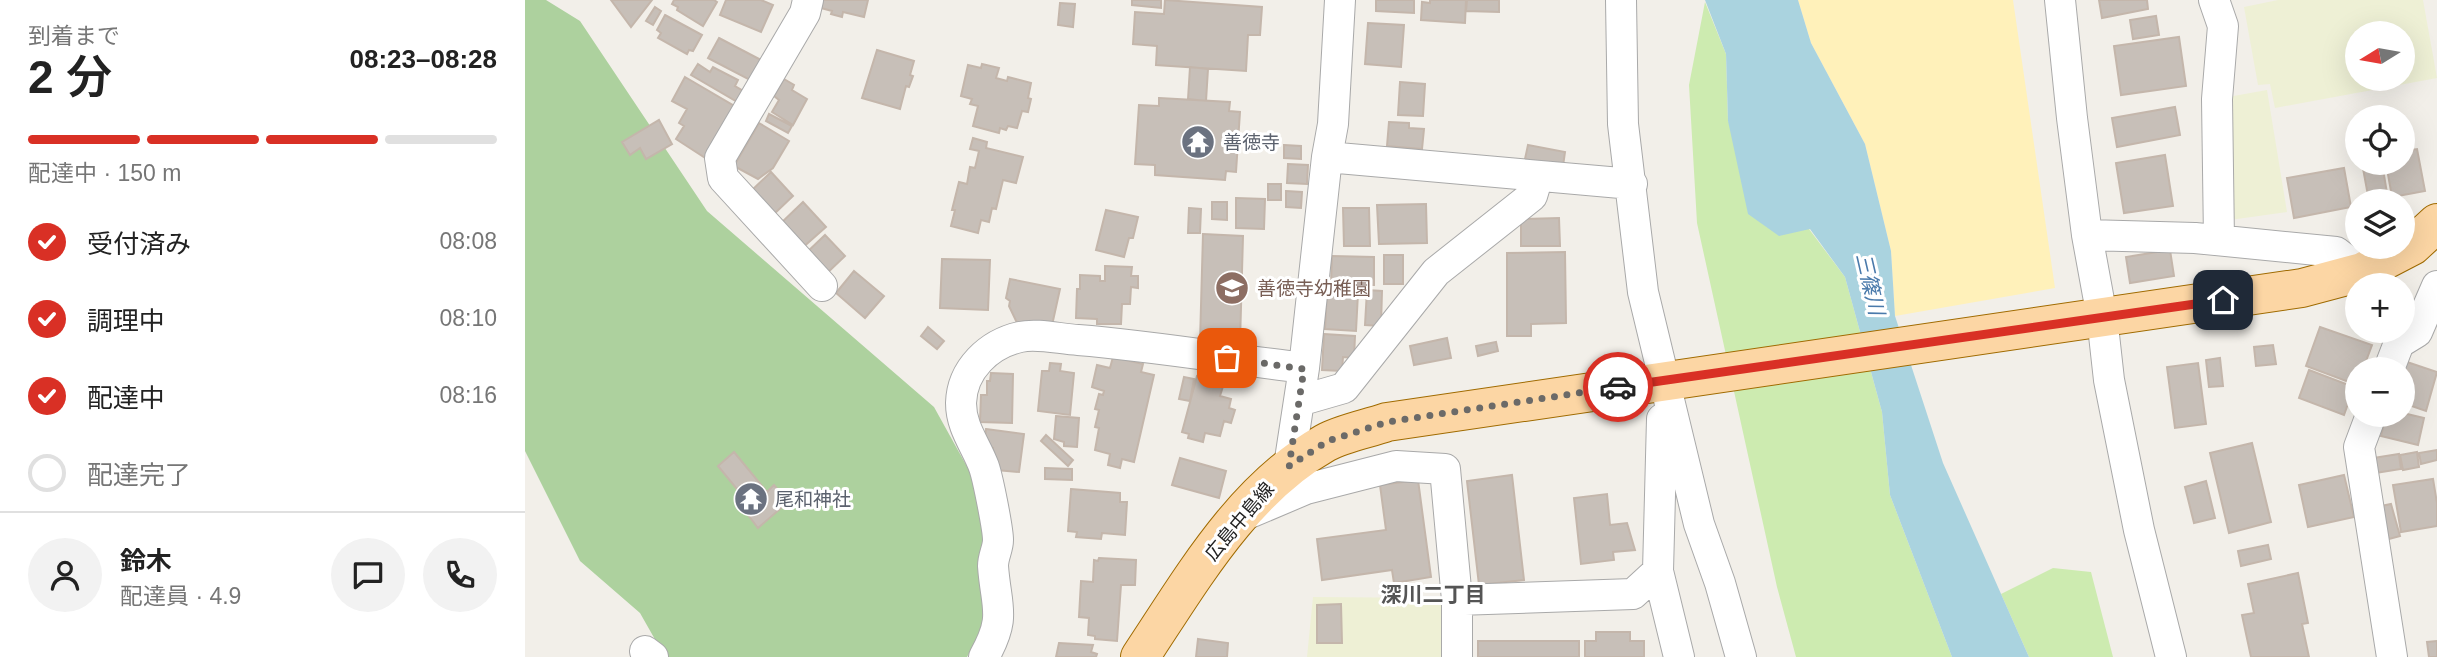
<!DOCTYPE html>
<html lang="ja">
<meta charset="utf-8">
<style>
:root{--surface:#fff;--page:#f2f2f2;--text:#222;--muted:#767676;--line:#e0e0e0;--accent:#d93025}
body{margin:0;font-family:Helvetica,"Noto Sans JP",sans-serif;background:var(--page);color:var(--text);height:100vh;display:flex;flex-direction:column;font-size:26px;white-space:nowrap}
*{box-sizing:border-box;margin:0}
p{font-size:23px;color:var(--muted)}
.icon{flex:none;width:38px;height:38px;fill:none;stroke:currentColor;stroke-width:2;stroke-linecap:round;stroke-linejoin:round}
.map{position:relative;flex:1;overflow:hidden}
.panel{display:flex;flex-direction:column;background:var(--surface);width:525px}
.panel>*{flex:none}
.needle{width:46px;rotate:259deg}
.tools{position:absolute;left:1820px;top:21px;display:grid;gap:14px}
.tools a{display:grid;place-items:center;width:70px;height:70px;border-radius:50%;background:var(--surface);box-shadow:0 7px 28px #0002;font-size:35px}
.pin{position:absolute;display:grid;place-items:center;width:60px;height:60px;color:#fff;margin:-30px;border-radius:14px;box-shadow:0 4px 10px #0006}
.courier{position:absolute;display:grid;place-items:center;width:70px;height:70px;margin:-35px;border:5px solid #d93025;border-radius:50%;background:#fff;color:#222;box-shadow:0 2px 9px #0007}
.overview em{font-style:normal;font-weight:600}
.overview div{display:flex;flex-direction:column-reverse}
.overview{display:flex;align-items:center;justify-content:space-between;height:119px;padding:0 28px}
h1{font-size:46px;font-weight:600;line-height:52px}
.bar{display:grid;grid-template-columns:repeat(4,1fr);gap:10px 7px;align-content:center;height:84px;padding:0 28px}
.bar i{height:9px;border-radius:5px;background:var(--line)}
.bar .selected{background:var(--accent)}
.bar p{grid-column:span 4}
.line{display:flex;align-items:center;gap:18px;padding:0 28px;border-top:2px solid var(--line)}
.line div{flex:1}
.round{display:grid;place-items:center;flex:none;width:74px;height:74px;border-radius:37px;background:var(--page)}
ol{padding:0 28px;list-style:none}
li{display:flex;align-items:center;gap:21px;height:77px}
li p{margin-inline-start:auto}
li .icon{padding:7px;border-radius:50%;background:var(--accent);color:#fff;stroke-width:4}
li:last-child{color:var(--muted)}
li i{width:38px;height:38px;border:4px solid var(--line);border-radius:50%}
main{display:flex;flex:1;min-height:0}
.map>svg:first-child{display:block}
.farmland{fill:#eef0d5;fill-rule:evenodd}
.grass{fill:#cdebb0}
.forest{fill:#add19e}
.sand{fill:#fff1ba}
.water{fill:#aad3df}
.building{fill:#c7bfb8;stroke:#c4b6ab;stroke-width:2}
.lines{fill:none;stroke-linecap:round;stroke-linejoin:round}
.minor-casing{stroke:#a9a9a9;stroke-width:32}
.major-casing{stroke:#a06b00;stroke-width:40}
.minor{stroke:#fff;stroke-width:30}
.major{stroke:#fcd6a4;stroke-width:38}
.done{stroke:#6b6a68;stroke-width:7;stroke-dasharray:0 12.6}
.route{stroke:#d93025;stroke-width:9}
.labels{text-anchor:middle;stroke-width:6;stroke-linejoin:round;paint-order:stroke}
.worship-label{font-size:19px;fill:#5b616d;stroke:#fff;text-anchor:start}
.education-label{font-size:19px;fill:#785e54;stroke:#fff;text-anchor:start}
.street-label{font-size:19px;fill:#222;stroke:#fff}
.water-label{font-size:21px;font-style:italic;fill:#4a7aab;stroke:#fff}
.neighbourhood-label{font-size:21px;font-weight:bold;fill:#555;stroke:#fff}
</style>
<main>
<section class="panel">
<div class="overview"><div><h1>2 分</h1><p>到着まで</p></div><em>08:23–08:28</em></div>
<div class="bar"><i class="selected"></i><i class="selected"></i><i class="selected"></i><i></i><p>配達中 · 150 m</p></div>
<ol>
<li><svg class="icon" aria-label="check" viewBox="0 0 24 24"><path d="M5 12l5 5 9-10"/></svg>受付済み<p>08:08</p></li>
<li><svg class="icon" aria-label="check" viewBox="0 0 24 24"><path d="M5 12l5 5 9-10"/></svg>調理中<p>08:10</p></li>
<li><svg class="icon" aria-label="check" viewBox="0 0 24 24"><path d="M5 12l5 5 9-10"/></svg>配達中<p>08:16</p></li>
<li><i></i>配達完了</li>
</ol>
<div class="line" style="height:126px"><a class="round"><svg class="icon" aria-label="person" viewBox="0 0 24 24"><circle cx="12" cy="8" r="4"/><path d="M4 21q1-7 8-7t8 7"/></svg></a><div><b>鈴木</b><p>配達員 · 4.9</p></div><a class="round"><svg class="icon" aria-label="chat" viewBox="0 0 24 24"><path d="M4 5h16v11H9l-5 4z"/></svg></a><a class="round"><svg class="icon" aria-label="phone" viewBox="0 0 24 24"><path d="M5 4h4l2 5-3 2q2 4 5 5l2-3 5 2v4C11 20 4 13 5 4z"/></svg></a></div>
</section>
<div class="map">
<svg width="1912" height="657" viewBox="0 0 1912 657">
<rect width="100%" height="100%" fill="#f2efe9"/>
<path class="farmland" d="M1753 0H1898L1912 78 1750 108 1745 84 1733 85 1719 7ZM1832 33H1878V79H1832Z
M1742 90 1762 212 1705 220 1703 97Z
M788 597 920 598V657H782Z"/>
<path class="grass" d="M1180 2 1201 54 1203 121 1320 277 1357 412 1365 495 1427 657H1271L1252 587 1172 223 1164 85Z
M1528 568 1566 572 1588 657H1504L1476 594Z"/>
<path class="forest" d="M0 0H21L55 21 182 211 409 407 455 490 466 613 442 657H140L115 613 55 561 0 451Z"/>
<path class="sand" d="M1273 0H1488L1530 288 1370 316 1366 251 1340 144 1286 43Z"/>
<path class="water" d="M1180 0H1273L1286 43 1340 144 1366 251 1370 316 1418 463 1504 657H1427L1365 495 1357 412 1320 277 1285 229 1254 236 1223 214 1203 121 1201 54Z"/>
<path class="building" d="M86 0H127L106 27Z
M149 0H189L192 2 178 26 152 10 153 7 147 4Z
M201 0H236L248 5 236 32 195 15Z
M298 0H343L339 17 318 12 317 17 306 14 307 11 296 8Z
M607 0H636V8L607 5Z
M640 0 737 7 735 35H723L721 71 631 65 632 46 608 44 610 12 639 14Z
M851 0H889V13L851 11Z
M905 0H941L940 23 896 20 897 2 905 3Z
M942 0H974V12L941 11Z
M1574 0H1622L1623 9 1577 18Z
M535 3 550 4 548 27 533 25Z
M130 7 136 11 128 25 121 21Z
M140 15 177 35 168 51 164 50 162 54 133 38 136 33 132 30Z
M1631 16 1634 35 1608 39 1605 20Z
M843 23 879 25 876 67 840 64Z
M1654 37 1661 86 1596 95 1589 46Z
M194 38 236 60 225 80 183 58Z
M352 50 389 61 385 75 388 76 384 87 381 86 375 109 337 98Z
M173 64 185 72 188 67 213 80 210 86 222 93 216 104 166 75Z
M457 64 474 68 471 78 482 81 483 77 506 83 503 98 506 99 503 112 497 111 492 128 483 126 481 130 475 128 474 133 448 126 453 106 445 104 447 99 436 96 443 65 456 68Z
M665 67 683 69 681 101 663 99Z
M160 77 211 107 185 161 151 139 159 126 154 123 162 109 147 101Z
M259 79 269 85 267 90 282 99 268 125 247 112 254 100 249 96Z
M875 82 900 84 898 116 873 115Z
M634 98 705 102 704 111 715 112 711 172 701 171 700 180 630 175V165L610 164 614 105 634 106Z
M1650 107 1655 135 1592 147 1587 118Z
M244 114 267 126 263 133 241 121Z
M134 120 147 144 121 159 115 148 105 155 97 142Z
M864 122 884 123V128L899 129 897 149 862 146Z
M234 123 264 141 248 168 233 179 209 166Z
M448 138 462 142 461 148 498 157 491 183 478 180 471 209 467 208 464 222 456 220 453 233 426 226 430 210H427L434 182 442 184 445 167 450 168 454 151 445 149Z
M759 145 776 146V159L759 158Z
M1003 145 1040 152 1038 166 1000 159Z
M1892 149 1900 191 1867 197 1861 163H1878V151Z
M1640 155 1648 206 1599 213 1591 163Z
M1837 163H1857L1863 199 1844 201Z
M763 164 783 165 782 184 762 183Z
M1819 168 1826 207 1769 218 1762 178Z
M246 172 268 196 249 214 227 190Z
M743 184H756V200H743Z
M761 191 777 192 776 208 761 207Z
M711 198 740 199 739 229 711 228Z
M278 202 301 227 276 249 254 225Z
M687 202H702V220L687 219Z
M901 204 902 243 854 244 852 205Z
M664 208 676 209 675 233H663Z
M818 208H844L845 246H819Z
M581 210 613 217 608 238H604L599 257 571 250Z
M1034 218 1035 246H996V219Z
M678 234 718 236 715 343 675 342Z
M300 235 320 256 300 275 280 254Z
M1645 250 1649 276 1605 283 1601 257Z
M1040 252 1041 323 1006 324V336H982V253Z
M859 255H878V284H859Z
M807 256 849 257V285H806Z
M417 259 465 260 463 310 415 308Z
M580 266 607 267 606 276H613V288L606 287 605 304H597L596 324H572V319L551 318 552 289H555V275L575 276V281H580Z
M329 271 359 296 340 318 311 293Z
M485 279 535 289 526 330 495 329 484 306 485 301 481 298Z
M842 290 857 291 856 326 840 325Z
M802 291 833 293 831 331 800 329Z
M403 327 419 341 412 349 396 336Z
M1795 327 1847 345 1838 369H1832V385L1781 366Z
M799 334 830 336 829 358 818 357 817 371 797 370Z
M922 338 926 358 889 365 885 346Z
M971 342 973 351 953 356 951 346Z
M1748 345 1751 364 1731 366 1729 347Z
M588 357 618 364 616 372 629 375 609 462 597 459 595 468 583 465 585 454 570 450 574 428 570 427 574 410 570 409 574 394 578 395 579 391 567 387 572 365 585 368Z
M1695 358 1698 386 1684 387 1681 360Z
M1879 361 1912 372 1901 411 1878 403Z
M525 363 536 364 535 371 549 373 545 415 513 411 517 371H524Z
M1673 363 1681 424 1650 428 1642 367Z
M1784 370 1829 387 1819 415 1774 398Z
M466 373 488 374 487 423 455 422 456 395H462V381H465Z
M672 376 699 383 695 396 706 399 704 408 710 410 706 423 699 421 695 436 680 433 678 442 663 438 664 434 657 432Z
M659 377 669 379 665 401 654 399Z
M1878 413 1899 418 1893 445 1856 436 1861 415Z
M531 416 554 418 552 447 539 446V442L529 439Z
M461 429 499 434 494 472 471 470 466 466 468 448 459 447Z
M521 435 548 460 543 466 516 441Z
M1727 443 1746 522 1704 533 1685 453Z
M1912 450V460L1896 464 1894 453Z
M209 452 242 492 249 485 263 502 233 528 220 511 226 506 193 466Z
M1892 452 1894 467 1878 470 1875 455Z
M1874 454 1876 469 1850 473 1848 458Z
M655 458 701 471 694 498 647 485Z
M520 468 547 469V480L520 479Z
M987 475 999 580 954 585 942 481Z
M1819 475 1829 517 1783 527 1774 485Z
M1908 479 1912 503V526L1876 532 1868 485Z
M893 480 906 577 869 583 867 570 797 580 792 539 861 530 855 485Z
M1681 481 1690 518 1669 523 1660 487Z
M546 489 595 493V502H602L600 535 577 533 576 539 551 537 552 532 543 531Z
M1082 494 1085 525 1102 523 1110 550 1088 552 1089 560 1056 564 1049 498Z
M1866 504 1875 536 1864 539 1856 506Z
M1743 545 1746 559 1716 566 1713 551Z
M574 558 611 560 610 585H596L592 641 570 639V636L563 635 564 618 554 617 556 581 568 582 569 560 573 561Z
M1773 573 1783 623 1777 624 1784 657H1726L1717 615 1729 613 1723 584Z
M816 604 817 643H792V605Z
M1071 632H1105V641H1119V657H1060V641H1071Z
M673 639 703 643 702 657H671Z
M953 641H1054V657H953Z
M1912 641V657H1904L1902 642Z
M534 643 568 645 566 652 572 654 571 657H531Z"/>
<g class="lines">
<g class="minor-casing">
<path id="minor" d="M283 0 280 13 195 158 198 178 297 286
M1096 0 1098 124 1118 292 1174 524 1195 583 1216 657
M1535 0 1547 118 1562 235 1577 317 1584 380 1614 530 1646 657
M1689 0 1698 26 1692 99 1694 240
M802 157 1107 184
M1562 235 1670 238 1811 252 1837 272
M1864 369 1874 343 1892 332 1912 286
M774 401 819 388 911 272 1007 196 1013 176
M1846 415 1834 447 1867 657
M764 466 779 368 802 157 808 124 815 0
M722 514 781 489 871 466 920 469 932 600V657
M1133 571 1154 657
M932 600 1108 594 1133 571 1137 419
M120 651 128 657
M459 657C482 616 471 608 468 566 468 556 473 549 473 540 473 529 463 479 459 467 451 445 436 428 436 403 437 369 464 344 495 337 512 333 535 339 553 340 628 346 704 359 779 368"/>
</g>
<g class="major-casing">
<path id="major" d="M615 657C667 579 717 490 800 443 818 433 842 429 862 422L1777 288 1837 272 1887 246 1912 223"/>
</g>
<use href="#minor" class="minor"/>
<use href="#major" class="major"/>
</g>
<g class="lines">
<path class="done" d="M702 358 779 369 764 466 803 441 862 422 1093 387"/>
<path class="route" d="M1093 387 1698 300"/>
</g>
<defs>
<g id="temple-disc" transform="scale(1.75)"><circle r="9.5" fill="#6b7280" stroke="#fff"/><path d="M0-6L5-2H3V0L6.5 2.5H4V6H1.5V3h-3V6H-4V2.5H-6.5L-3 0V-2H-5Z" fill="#fff"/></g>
<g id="school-disc" transform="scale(1.75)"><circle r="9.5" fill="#8d6e63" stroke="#fff"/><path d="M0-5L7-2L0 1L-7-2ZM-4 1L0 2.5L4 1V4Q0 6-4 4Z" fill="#fff"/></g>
</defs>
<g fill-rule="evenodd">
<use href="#temple-disc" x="673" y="142"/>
<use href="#school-disc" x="707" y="288"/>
<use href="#temple-disc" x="226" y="499"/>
</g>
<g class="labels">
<g class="worship-label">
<text x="698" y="149">善徳寺</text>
<text x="250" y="506">尾和神社</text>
</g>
<g class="education-label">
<text x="732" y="295">善徳寺幼稚園</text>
</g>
<g class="street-label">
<text transform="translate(714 521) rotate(-50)" y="7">広島中島線</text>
</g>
<g class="water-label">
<text transform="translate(1345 284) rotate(77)" y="7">三篠川</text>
</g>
<g class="neighbourhood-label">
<text x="908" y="602">深川二丁目</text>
</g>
</g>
</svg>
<div class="tools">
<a><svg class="needle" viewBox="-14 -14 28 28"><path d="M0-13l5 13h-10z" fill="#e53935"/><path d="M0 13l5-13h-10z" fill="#767676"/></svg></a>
<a><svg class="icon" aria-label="locate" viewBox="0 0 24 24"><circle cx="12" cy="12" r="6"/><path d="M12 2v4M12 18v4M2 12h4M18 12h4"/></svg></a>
<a><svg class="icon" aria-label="layers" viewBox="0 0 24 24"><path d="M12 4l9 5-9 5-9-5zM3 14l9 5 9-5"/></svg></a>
<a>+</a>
<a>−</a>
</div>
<div class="pin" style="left:702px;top:358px;background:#ea580c"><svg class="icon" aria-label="bag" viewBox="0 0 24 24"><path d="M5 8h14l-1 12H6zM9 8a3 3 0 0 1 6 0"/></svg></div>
<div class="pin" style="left:1698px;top:300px;background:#1f2937"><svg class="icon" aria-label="home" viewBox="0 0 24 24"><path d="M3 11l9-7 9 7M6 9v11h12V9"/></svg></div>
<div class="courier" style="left:1093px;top:387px"><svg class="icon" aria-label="car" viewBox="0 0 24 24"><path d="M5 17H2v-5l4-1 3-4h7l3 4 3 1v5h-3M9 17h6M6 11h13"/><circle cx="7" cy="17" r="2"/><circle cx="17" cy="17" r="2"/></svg></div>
</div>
</main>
